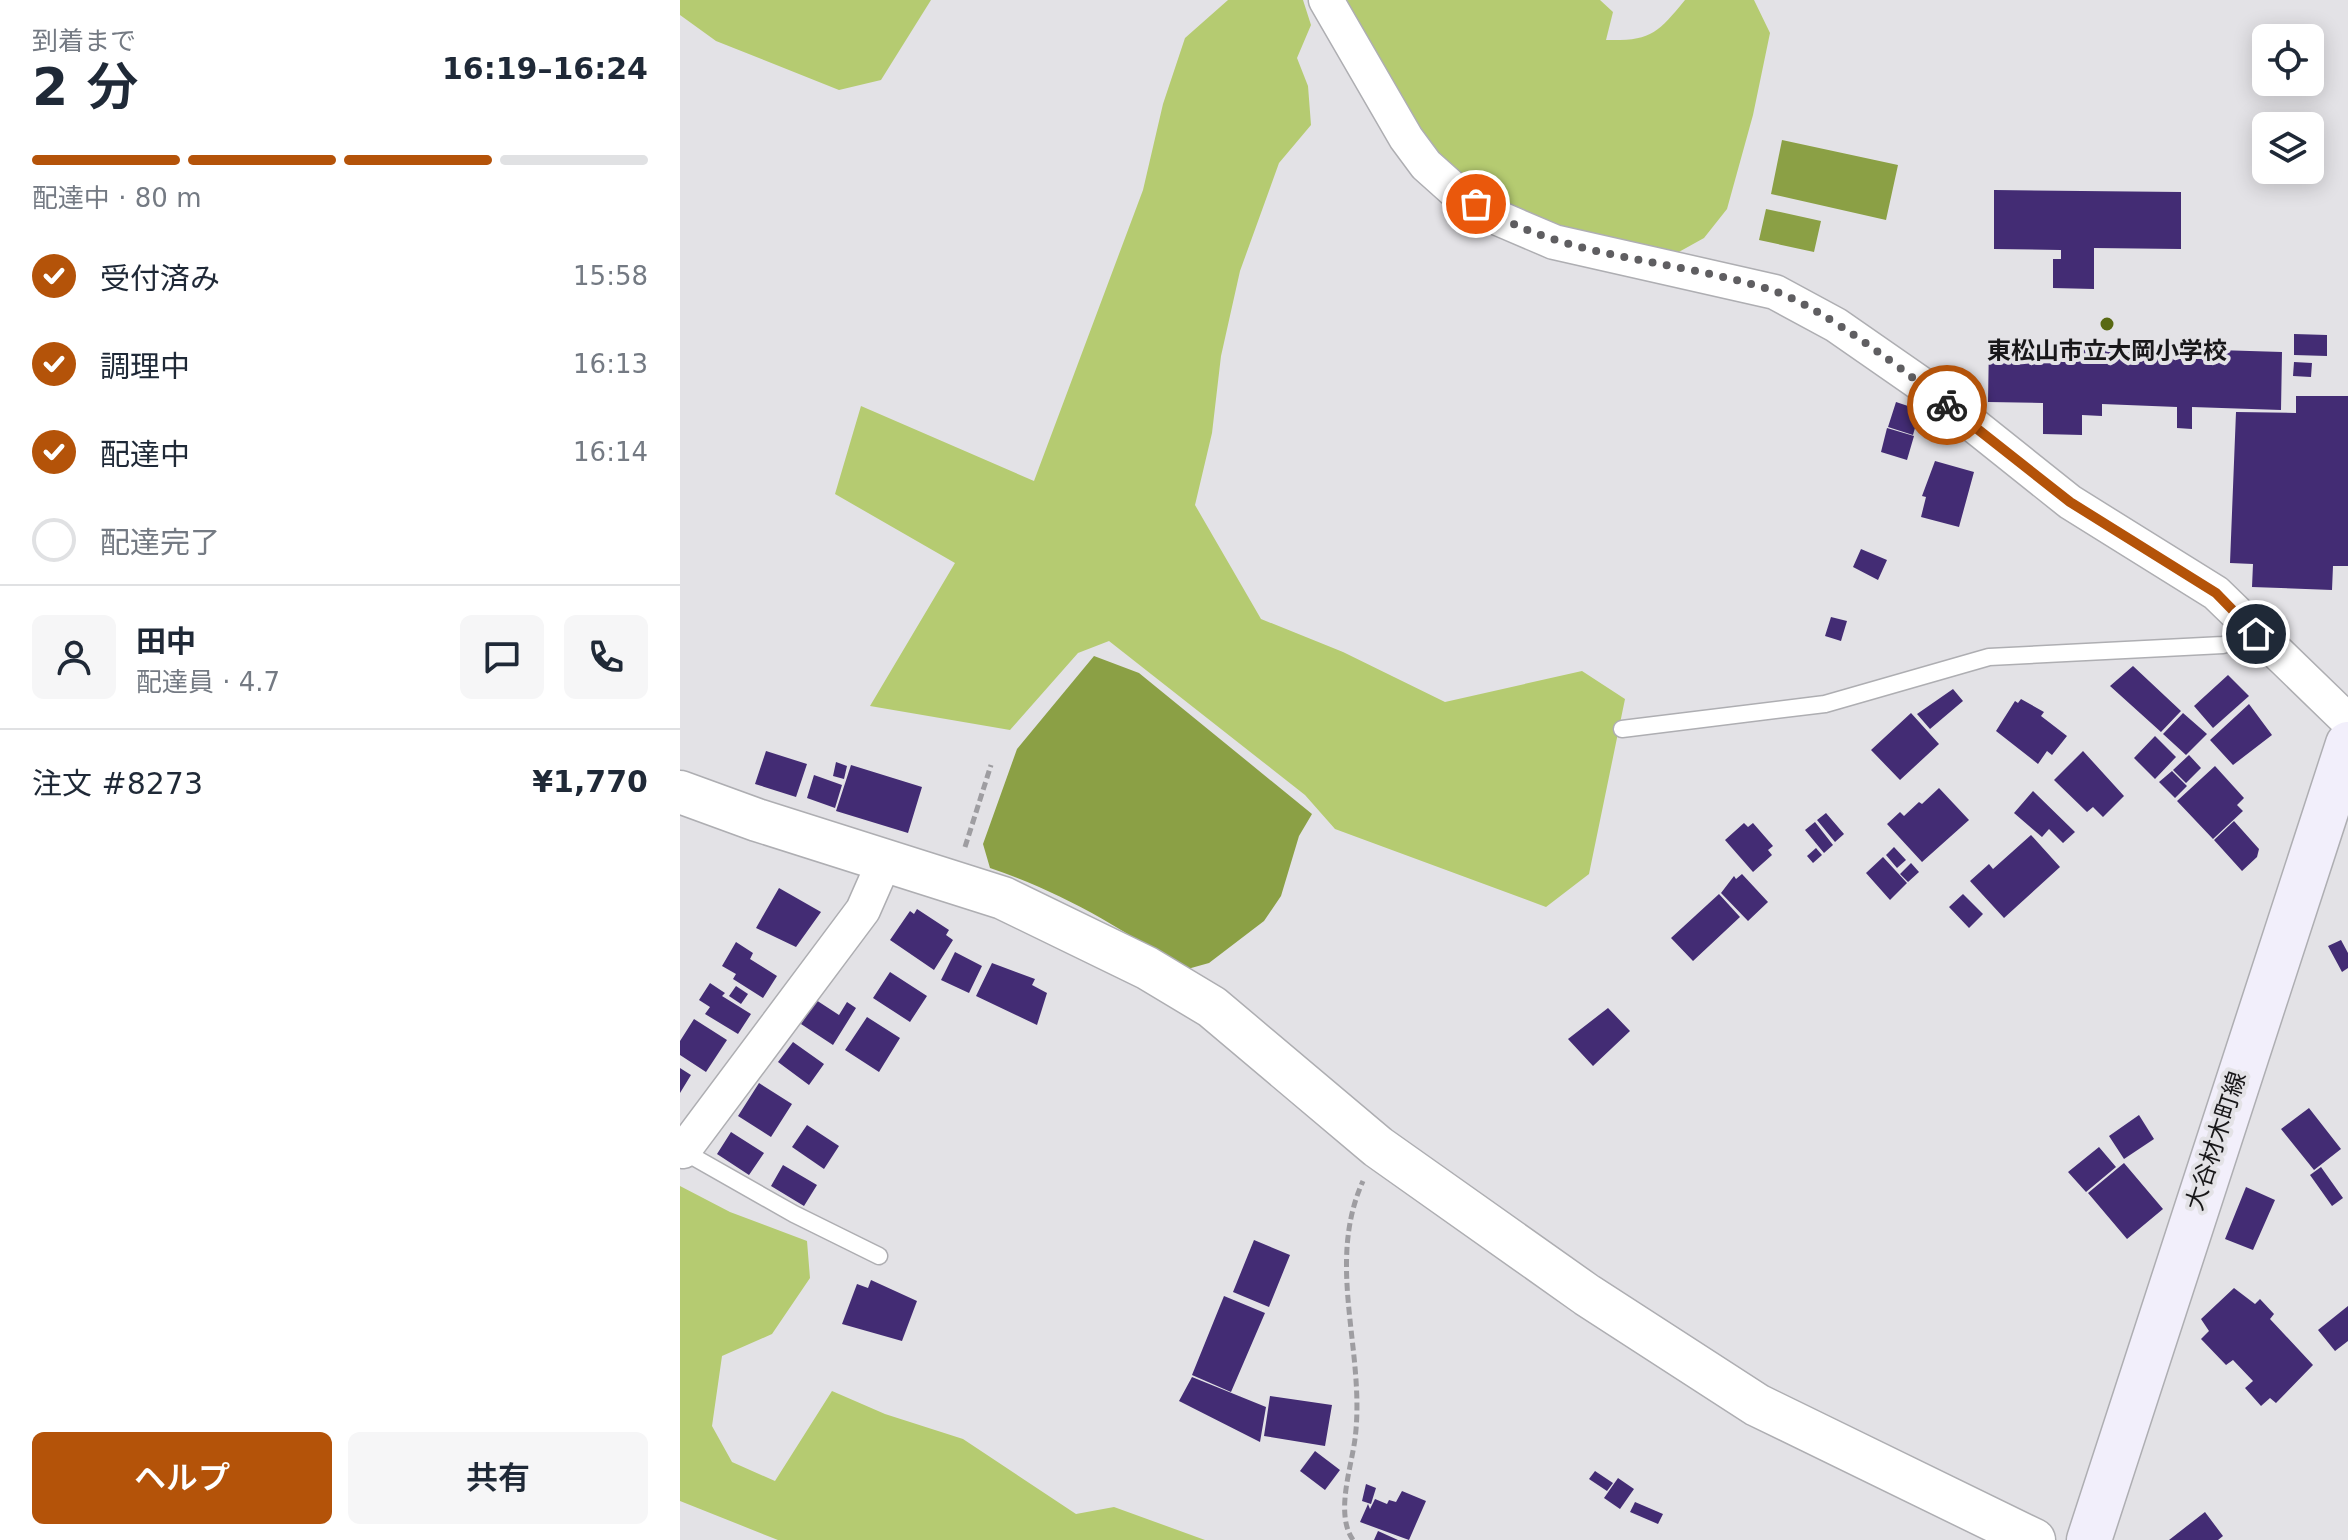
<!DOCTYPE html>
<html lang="ja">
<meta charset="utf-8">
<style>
:root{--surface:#fff;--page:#f6f6f7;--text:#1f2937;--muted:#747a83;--line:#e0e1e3;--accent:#b45309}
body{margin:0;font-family:"DejaVu Sans","Noto Sans JP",sans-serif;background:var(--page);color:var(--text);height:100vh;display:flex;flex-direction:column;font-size:30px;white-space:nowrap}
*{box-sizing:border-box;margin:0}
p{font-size:26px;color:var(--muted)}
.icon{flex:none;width:44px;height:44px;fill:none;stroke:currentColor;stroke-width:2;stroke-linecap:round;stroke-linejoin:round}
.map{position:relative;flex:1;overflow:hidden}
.sheet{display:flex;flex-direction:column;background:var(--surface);width:680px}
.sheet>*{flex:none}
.controls{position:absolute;left:1572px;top:24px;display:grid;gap:16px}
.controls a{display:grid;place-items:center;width:72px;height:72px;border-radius:12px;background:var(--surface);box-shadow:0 4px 20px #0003;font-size:40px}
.pin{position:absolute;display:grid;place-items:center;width:68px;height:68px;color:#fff;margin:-34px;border:4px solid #fff;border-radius:50%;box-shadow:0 2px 8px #0007}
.courier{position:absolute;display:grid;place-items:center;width:80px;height:80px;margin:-40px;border:6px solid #b45309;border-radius:50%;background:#fff;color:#222;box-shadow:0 2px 10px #0007}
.head em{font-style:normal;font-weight:600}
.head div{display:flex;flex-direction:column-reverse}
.head{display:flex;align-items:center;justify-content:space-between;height:136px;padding:0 32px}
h1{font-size:52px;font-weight:600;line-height:60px}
.bar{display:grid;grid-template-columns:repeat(4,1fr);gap:12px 8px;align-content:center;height:96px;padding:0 32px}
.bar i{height:10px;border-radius:6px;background:var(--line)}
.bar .on{background:var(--accent)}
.bar p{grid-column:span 4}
.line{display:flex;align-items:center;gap:20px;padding:0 32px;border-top:2px solid var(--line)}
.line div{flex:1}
.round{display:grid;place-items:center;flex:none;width:84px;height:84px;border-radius:12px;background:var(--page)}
ol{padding:0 32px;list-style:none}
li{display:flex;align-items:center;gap:24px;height:88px}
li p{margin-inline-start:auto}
li .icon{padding:8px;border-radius:50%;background:var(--accent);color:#fff;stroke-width:4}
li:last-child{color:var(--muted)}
li i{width:44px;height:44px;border:4px solid var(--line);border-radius:50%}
.action{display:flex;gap:16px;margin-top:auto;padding:16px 32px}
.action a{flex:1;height:92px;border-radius:12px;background:var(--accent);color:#fff;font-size:32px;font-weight:600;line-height:92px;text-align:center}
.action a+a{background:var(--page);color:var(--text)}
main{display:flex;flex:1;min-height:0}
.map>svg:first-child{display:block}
.green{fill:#b5cb71}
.water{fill:#8ba045}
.building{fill:#432c74}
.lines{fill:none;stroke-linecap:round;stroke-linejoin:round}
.service-casing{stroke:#aeaeb2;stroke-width:19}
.minor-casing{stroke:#aeaeb2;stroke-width:37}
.tertiary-casing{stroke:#aeaeb2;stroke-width:45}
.secondary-casing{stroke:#aeaeb2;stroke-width:47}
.path{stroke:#9e9da1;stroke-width:5;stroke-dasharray:8 4;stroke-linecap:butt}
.service{stroke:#fff;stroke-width:16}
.minor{stroke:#fff;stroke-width:34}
.tertiary{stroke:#fff;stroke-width:42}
.secondary{stroke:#f2effb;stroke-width:44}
.done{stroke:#5f5e61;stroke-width:8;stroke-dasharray:0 14.4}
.route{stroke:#b45309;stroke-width:10}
.poi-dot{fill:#596913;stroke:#e3e2e6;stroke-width:3}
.labels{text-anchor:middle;stroke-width:8;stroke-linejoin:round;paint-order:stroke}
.poi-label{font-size:24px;font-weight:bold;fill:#181719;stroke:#e3e2e6}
.street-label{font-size:24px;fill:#181719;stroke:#e3e2e6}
</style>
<main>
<section class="sheet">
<div class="head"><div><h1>2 分</h1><p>到着まで</p></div><em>16:19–16:24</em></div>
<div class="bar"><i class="on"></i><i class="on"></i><i class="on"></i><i></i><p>配達中 · 80 m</p></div>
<ol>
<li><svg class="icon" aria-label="check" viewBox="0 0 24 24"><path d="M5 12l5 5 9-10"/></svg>受付済み<p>15:58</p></li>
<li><svg class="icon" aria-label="check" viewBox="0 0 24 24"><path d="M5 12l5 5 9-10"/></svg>調理中<p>16:13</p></li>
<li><svg class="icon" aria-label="check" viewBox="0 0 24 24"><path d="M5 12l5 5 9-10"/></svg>配達中<p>16:14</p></li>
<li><i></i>配達完了</li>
</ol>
<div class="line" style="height:144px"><a class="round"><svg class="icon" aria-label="person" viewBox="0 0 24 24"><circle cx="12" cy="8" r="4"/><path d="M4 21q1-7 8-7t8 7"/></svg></a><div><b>田中</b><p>配達員 · 4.7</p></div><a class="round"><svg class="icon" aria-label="chat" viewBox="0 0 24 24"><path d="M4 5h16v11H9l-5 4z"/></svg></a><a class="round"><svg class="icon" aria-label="phone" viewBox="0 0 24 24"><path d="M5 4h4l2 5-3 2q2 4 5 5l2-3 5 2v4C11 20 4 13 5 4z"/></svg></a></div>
<div class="line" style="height:104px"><div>注文 #8273</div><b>¥1,770</b></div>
<div class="action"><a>ヘルプ</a><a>共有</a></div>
</section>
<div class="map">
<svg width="1668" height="1540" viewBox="0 0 1668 1540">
<rect width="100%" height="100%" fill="#e3e2e6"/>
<path class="green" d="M0 0H251L201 80 159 90 36 41 0 15Z
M548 0H623L631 25 617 58 628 86 631 125 599 163 560 271 541 356 532 433 515 505 581 619 663 652 765 702 902 671 945 699 909 874 866 907 655 829 625 795 429 641 398 653 330 730 190 706 275 563 155 494 181 406 354 481 463 190 483 104 505 38Z
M667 0H920L933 12 926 40C971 41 977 34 1005 0H1074L1090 33 1073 115 1047 209 1024 238 997 253C957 244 909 239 871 224 827 206 769 174 739 136 707 96 686 46 667 0Z
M0 1186 50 1212 127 1241 130 1278 92 1334 42 1356 32 1426 52 1462 95 1481 152 1391 205 1414 283 1439 396 1514 434 1507 525 1540H98L0 1501Z"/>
<path class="water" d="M1102 140 1218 165 1206 220 1091 194Z
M1086 209 1141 221 1134 252 1079 240Z
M414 656 459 673 632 814 619 836 601 896 584 921 529 963 504 970C439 927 384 893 310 868L303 844 337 749Z"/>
<path class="building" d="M1314 190 1501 192V249L1414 248V289L1373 288V259H1381V250L1314 249Z
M1614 334 1647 335V356L1614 355Z
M1309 343 1602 352 1601 410 1512 407V429L1497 428V407L1422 404V416L1402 415V435L1363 434V403L1308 402Z
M1614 362 1632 363 1631 377 1613 376Z
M1616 396H1668V566H1653L1652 590 1572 587 1573 564 1550 563 1556 412 1616 413Z
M1216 402 1240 410 1233 435 1208 427Z
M1207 428 1234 436 1227 460 1201 452Z
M1255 461 1294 472 1279 527 1241 517 1246 497 1242 496Z
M1181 549 1207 560 1198 580 1173 567Z
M1151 617 1167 621 1161 641 1145 636Z
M1453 666 1501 711 1481 732 1430 686Z
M1548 675 1569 696 1533 728 1514 706Z
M1273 689 1283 701 1250 729 1237 714Z
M1341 699 1364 712 1361 716 1387 736 1372 755 1367 751 1358 764 1316 731 1335 701 1338 703Z
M1569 704 1592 735 1553 765 1530 740Z
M1231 713 1259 744 1220 780 1191 750Z
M1503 713 1527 734 1506 755 1483 734Z
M1475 736 1496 757 1475 779 1454 758Z
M86 751 127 764 116 797 75 784Z
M1403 751 1444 796 1423 817 1413 807 1407 812 1374 780Z
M1509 755 1521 768 1506 783 1493 770Z
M156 762 167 766 164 779 153 776Z
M171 765 242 787 228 833 156 811Z
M1535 766 1564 798 1557 805 1563 811 1533 839 1497 801Z
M1492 771 1507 786 1495 798 1479 782Z
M134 775 162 785 155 808 127 798Z
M1259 788 1289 820 1242 862 1207 824 1220 812 1224 816 1239 802 1242 804Z
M1353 791 1395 832 1383 843 1369 829 1362 837 1334 813Z
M1146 813 1164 834 1155 842 1137 820Z
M1554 821 1579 849 1577 857 1562 871 1534 840Z
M1135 822 1153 845 1144 853 1125 830Z
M1064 823 1068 827 1073 823 1093 846 1088 850 1092 855 1073 872 1045 840Z
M1351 835 1380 867 1324 918 1290 881 1309 864 1313 869Z
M1214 847 1226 860 1217 868 1206 855Z
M1136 848 1142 855 1133 863 1127 856Z
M1203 857 1227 883 1210 900 1186 873Z
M1231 863 1239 872 1228 882 1220 874Z
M1062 874 1088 902 1068 921 1041 893 1054 876 1056 879Z
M99 888 141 912 116 947 76 928Z
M1039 894 1060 917 1013 961 991 938Z
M1283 894 1303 914 1289 928 1269 907Z
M237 909 269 930 266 935 273 940 254 970 210 940 230 911 234 914Z
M1661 940 1668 953V968L1662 972 1648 946Z
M56 942 73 953 70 959 97 976 83 998 53 979 56 974 42 966Z
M275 952 302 966 289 993 261 980Z
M312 963 355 979 352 985 367 993 357 1025 296 996Z
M210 972 247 996 230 1022 193 998Z
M30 983 45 993 42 996 71 1014 58 1034 25 1014 30 1007 19 1000Z
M56 986 68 994 61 1004 49 996Z
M136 1000 159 1015 167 1002 176 1008 153 1045 121 1024Z
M928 1008 950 1031 913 1066 888 1039Z
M187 1017 220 1038 199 1072 165 1050Z
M14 1019 47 1040 26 1072 0 1055V1041Z
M113 1042 144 1064 129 1085 98 1062Z
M0 1068 11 1075 0 1093Z
M79 1083 112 1104 91 1137 58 1116Z
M1629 1108 1661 1149 1634 1170 1601 1129Z
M1459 1115 1474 1139 1444 1159 1429 1136Z
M127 1125 159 1146 144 1169 112 1147Z
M51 1132 84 1153 69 1175 37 1154Z
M1419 1147 1436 1167 1406 1192 1388 1172Z
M1444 1163 1483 1209 1447 1239 1408 1193Z
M103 1165 137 1185 124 1206 91 1186Z
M1641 1167 1663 1198 1652 1206 1630 1175Z
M1566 1187 1595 1200 1573 1250 1545 1239Z
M574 1240 610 1255 589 1307 553 1292Z
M191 1280 237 1301 222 1341 162 1324 177 1284 188 1288Z
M1554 1288 1575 1304 1580 1299 1594 1314 1590 1319 1633 1365 1596 1403 1590 1398 1581 1406 1565 1388 1573 1381 1553 1360 1546 1365 1521 1339 1529 1331 1521 1319Z
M544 1296 585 1313 551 1392 512 1375Z
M1668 1306V1341L1655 1351 1638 1330Z
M512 1377 586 1407 580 1442 499 1401Z
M590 1396 652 1405 645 1446 584 1436Z
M635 1451 660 1470 645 1490 620 1471Z
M915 1471 933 1483 927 1491 909 1479Z
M938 1478 954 1489 940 1509 924 1498Z
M686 1484 696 1488 691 1504 682 1501Z
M722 1491 746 1501 729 1540 680 1522 688 1504 690 1509 695 1499 707 1504 709 1500 716 1502Z
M955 1502 983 1514 978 1524 950 1512Z
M1525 1512 1543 1536 1538 1540H1489Z
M698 1531 718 1540H694Z"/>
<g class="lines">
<g class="service-casing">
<path id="service" d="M942 729 1145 704 1309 657 1543 645 1576 634
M3 1151 114 1214 199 1256"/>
</g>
<g class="minor-casing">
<path id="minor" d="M646 0 726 138 746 165 774 190 818 218 874 242 1095 292 1156 325 1251 391 1390 502 1536 593 1668 721
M3 1151 183 910 205 860"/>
</g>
<g class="tertiary-casing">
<path id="tertiary" d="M0 792 77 820 323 898 467 968 532 1007 698 1147 907 1295 1077 1405 1354 1540"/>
</g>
<g class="secondary-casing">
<path id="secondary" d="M1409 1540 1668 744"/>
</g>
<path class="path" d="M285 847 311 765
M673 1540C655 1514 671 1469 675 1439 686 1352 645 1265 683 1181"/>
<use href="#service" class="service"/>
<use href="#minor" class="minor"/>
<use href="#tertiary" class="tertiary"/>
<use href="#secondary" class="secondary"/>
</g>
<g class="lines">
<path class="done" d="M796 204C886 261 995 258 1094 291 1142 307 1227 372 1267 405"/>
<path class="route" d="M1267 405 1390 502 1536 593 1576 634"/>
</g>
<circle class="poi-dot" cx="1427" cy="324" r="8"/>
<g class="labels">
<g class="poi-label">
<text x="1427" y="359">東松山市立大岡小学校</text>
</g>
<g class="street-label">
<text transform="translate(1536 1141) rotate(-72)" y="8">大谷材木町線</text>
</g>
</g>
</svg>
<div class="controls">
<a><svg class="icon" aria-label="locate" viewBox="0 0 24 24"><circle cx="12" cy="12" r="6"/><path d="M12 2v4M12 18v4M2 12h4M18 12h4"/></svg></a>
<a><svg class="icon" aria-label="layers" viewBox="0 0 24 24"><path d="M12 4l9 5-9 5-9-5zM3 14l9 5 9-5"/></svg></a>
</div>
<div class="pin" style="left:796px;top:204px;background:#ea580c"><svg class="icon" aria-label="bag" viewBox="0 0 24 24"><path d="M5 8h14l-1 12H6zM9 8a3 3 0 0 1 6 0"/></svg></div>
<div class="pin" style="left:1576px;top:634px;background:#1f2937"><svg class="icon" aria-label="home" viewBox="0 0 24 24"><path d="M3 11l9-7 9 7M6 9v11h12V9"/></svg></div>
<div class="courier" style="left:1267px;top:405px"><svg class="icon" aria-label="bike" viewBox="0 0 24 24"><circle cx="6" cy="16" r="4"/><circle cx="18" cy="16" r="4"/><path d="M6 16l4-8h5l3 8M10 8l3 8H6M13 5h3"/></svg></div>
</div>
</main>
